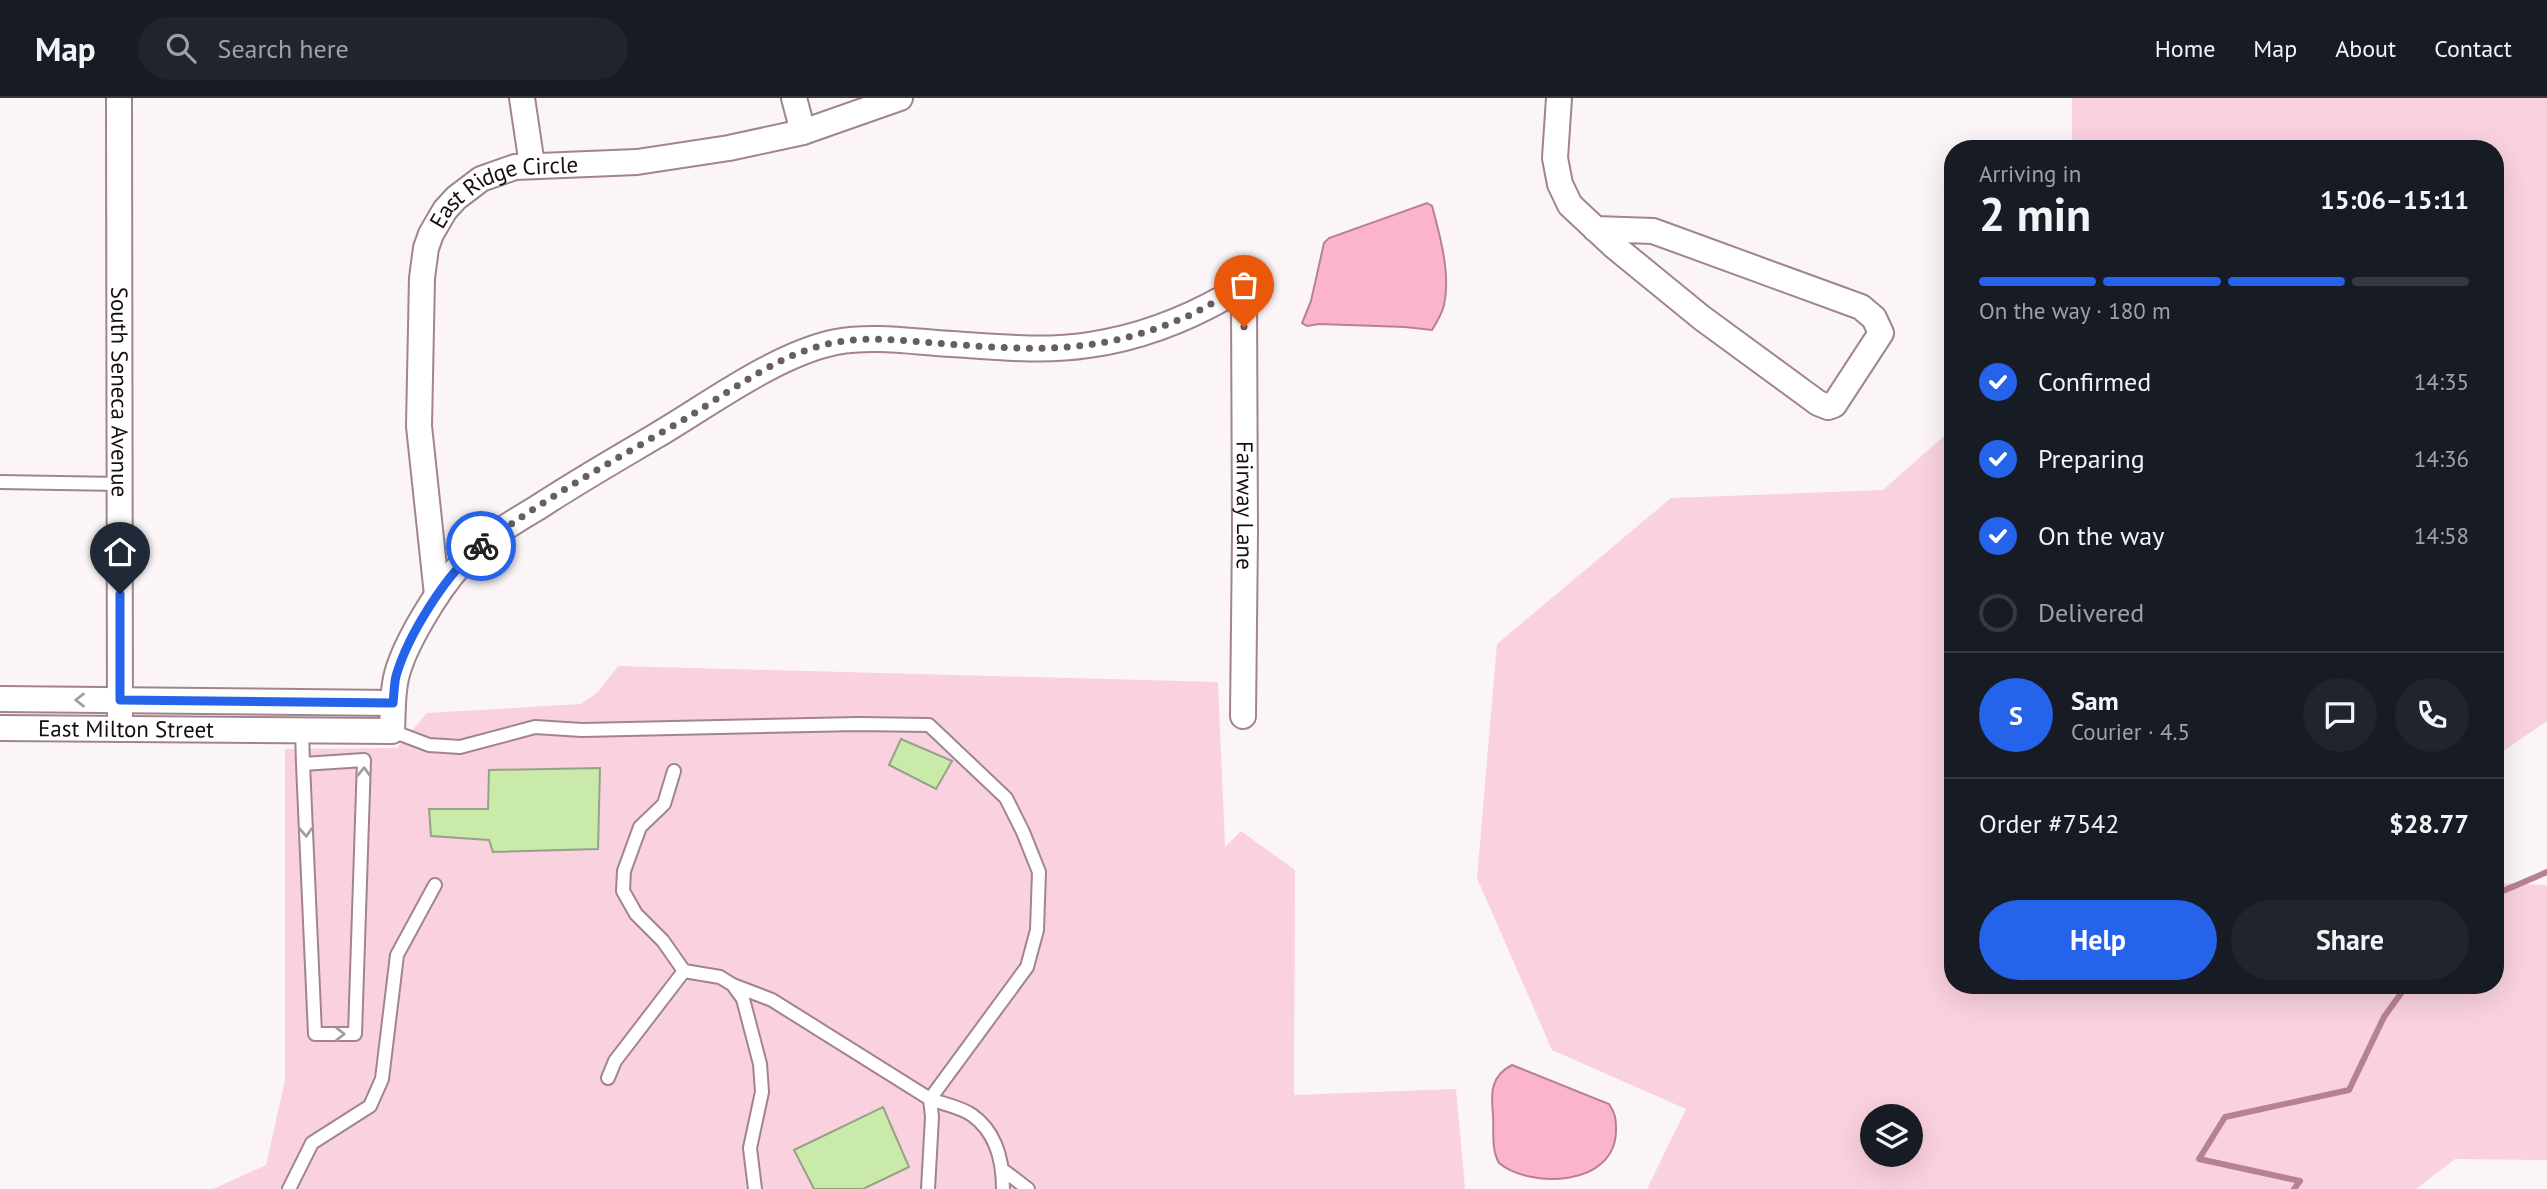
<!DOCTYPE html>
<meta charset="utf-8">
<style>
:root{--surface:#171b24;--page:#20242c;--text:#f1f3f6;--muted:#9ea1a6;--line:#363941;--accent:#2563eb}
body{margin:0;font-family:"PT Sans",sans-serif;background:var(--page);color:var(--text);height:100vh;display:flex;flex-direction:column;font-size:26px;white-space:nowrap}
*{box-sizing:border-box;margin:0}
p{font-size:23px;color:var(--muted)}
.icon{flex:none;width:38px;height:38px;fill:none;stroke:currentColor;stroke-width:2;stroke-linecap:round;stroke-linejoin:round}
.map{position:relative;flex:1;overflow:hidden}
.panel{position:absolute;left:1944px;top:42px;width:560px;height:854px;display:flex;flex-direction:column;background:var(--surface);border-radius:28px;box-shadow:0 7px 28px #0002}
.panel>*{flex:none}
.tools{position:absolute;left:1860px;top:1006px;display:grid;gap:14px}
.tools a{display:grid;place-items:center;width:63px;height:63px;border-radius:50%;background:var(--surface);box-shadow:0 7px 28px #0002;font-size:35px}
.pin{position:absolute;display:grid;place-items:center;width:60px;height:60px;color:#fff;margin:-72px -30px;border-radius:50% 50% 50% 0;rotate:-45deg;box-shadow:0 0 7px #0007}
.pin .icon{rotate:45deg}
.courier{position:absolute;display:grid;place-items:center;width:70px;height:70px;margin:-35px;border:5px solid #2563eb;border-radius:50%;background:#fff;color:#222;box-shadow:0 2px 9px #0007}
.head em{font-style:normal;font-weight:700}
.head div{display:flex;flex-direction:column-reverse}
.head{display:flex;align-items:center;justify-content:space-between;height:119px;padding:0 35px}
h1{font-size:46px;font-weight:700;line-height:52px}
.bar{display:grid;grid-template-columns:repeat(4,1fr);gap:10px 7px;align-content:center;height:84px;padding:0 35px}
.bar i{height:9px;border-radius:5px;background:var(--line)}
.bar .current{background:var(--accent)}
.bar p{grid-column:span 4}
.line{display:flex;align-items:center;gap:18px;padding:0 35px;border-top:2px solid var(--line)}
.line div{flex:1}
.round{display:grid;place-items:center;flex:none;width:74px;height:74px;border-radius:37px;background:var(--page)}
ol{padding:0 35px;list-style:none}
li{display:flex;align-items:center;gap:21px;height:77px}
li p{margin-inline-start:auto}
li .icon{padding:7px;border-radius:50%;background:var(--accent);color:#fff;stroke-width:4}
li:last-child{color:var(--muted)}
li i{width:38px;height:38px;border:4px solid var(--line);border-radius:50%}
.primary-button{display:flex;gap:14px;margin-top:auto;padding:14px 35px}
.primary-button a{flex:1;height:80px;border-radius:42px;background:var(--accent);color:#fff;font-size:28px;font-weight:700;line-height:80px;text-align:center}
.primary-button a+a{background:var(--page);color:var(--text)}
header{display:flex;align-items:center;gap:42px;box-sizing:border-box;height:98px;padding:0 35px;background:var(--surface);border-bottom:2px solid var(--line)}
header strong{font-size:33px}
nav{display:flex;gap:38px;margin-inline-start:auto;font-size:24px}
.search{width:490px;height:63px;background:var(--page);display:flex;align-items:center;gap:18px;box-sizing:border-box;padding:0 24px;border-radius:38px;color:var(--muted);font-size:26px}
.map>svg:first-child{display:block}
.green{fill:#fad1df;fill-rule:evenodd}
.water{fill:#fcb3ce;stroke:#b78195;stroke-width:2}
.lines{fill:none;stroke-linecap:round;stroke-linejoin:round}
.stream{stroke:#b78195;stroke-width:6}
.building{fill:#caeaa9;stroke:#95a289;stroke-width:2}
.service-casing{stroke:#a1848e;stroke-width:16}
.minor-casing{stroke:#a1848e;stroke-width:28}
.service{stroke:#fff;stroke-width:12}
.minor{stroke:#fff;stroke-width:24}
.oneway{stroke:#a29e9f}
.done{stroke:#675e61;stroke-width:7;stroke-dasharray:0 12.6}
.route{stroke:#2563eb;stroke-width:9}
.labels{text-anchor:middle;stroke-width:7;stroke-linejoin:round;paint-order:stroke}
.street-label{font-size:23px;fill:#170d10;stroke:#fbf5f7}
</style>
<header>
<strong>Map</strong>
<div class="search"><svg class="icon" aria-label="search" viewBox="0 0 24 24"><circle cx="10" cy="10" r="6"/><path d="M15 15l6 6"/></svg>Search here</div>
<nav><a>Home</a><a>Map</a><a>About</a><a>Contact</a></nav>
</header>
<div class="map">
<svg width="2547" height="1091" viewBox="0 0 2547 1091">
<rect width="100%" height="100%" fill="#fbf5f7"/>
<path class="green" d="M2072 0H2547V623L2496 658V51H2072Z
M1953 330V887H2496V785L2547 787V1062L2455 1061 2416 1091H1647L1686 1011 1552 952 1477 780 1497 546 1671 400 1883 392ZM1872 1018H1911V1057H1872Z
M618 568 1218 584 1225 749 1241 733 1295 772 1294 997 1456 991 1465 1091H213L266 1067 285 982V651L397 650 427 615 581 606 598 594Z"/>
<path class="water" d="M1427 105 1432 108C1440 138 1451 176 1444 207 1442 216 1437 224 1432 232L1405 229 1319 226 1307 228 1302 225 1311 203 1324 145 1329 140Z
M1512 967 1609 1006C1615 1015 1616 1020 1616 1031 1617 1089 1530 1091 1499 1065 1491 1051 1494 1032 1493 1017 1491 996 1490 978 1512 967Z"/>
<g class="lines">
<path class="stream" d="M2496 796 2547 774
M2294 1091 2300 1083 2199 1061 2225 1019 2349 992 2384 919 2407 887"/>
</g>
<path class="building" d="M901 641 952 663 936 691 889 667Z
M600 670 598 751 493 754 489 742 431 738 429 711H488L489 672Z
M883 1009 909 1069 863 1091H814L794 1052Z"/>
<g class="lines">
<g class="service-casing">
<path id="service" d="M0 384 120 386
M302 632 303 666 315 936H355L364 662 303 666
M392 633 429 647 460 649 535 629 582 632 858 626 929 627 1006 700 1023 734 1039 774 1037 832 1027 869 930 1001 772 902 733 887
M674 673 664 706 640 729 624 773 623 793 636 816 663 843 684 873
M608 980 615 963 684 873 720 879 733 887 743 901 760 966 762 994 750 1050 755 1091
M1003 1072 1028 1091
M289 1091 312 1045 370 1008 382 981 397 857 435 787
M928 1091 932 1019 930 1001C943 1006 961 1009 972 1017 996 1034 1003 1063 1003 1091"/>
</g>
<g class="minor-casing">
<g id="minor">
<path id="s1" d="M119 0 120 631"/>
<path d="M522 0 532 67"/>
<path d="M794 0 803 34"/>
<path d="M1559 0 1555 60 1560 86 1570 107 1615 149 1702 220 1818 305 1828 309 1834 307 1881 235 1874 220 1861 209 1653 133 1595 131"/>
<path id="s2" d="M437 497 419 328 422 180 426 150 431 136 445 112 456 100 481 81 515 69 637 64 729 50 803 34 900 0"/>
<path d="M0 601 393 605"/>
<path id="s3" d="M0 630 392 633C393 616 392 598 396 580 403 548 438 491 461 466 482 443 510 426 537 410 575 385 615 362 654 339 707 308 776 256 836 244 874 237 914 244 952 246 997 249 1044 254 1089 247 1138 240 1185 222 1227 198L1236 197 1244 202 1245 435 1243 618"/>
</g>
</g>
<use href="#service" class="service"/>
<use href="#minor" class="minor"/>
</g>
<defs><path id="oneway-chevron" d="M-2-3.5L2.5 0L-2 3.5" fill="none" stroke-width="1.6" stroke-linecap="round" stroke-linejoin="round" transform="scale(1.75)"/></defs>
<g class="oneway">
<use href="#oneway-chevron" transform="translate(80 602) rotate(-180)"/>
<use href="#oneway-chevron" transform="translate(364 674) rotate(-88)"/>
<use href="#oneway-chevron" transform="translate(306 734) rotate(88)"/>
<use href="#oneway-chevron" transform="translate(340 936)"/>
</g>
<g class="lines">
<path class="done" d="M481 448C544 400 615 362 683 322 732 293 781 253 838 244 866 239 894 242 923 244 977 248 1033 254 1087 247 1121 243 1156 232 1188 218 1204 211 1219 199 1236 197L1244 202V229"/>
<path class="route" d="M120 496V602L393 605C394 596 394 587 396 578 408 537 447 474 481 448"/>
</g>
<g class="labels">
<g class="street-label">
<text dy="8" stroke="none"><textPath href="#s2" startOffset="455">East Ridge Circle</textPath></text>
<text dy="8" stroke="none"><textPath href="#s1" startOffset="294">South Seneca Avenue</textPath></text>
<text dy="8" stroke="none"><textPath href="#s3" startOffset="1640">Fairway Lane</textPath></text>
<text dy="8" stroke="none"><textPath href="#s3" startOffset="126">East Milton Street</textPath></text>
</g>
</g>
</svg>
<div class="tools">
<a><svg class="icon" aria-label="layers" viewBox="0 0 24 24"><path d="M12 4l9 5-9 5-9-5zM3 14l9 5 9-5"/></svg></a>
</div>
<div class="pin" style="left:1244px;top:229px;background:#ea580c"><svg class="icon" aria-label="bag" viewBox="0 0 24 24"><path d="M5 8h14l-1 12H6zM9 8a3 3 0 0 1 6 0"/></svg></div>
<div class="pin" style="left:120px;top:496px;background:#1f2937"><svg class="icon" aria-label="home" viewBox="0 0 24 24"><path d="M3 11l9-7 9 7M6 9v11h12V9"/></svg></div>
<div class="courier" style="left:481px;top:448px"><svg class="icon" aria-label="bike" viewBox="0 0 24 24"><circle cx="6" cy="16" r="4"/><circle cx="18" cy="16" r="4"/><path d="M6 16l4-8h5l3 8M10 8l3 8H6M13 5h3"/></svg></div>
<section class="panel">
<div class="head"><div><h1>2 min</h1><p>Arriving in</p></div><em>15:06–15:11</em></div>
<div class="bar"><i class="current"></i><i class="current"></i><i class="current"></i><i></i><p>On the way · 180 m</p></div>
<ol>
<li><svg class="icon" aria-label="check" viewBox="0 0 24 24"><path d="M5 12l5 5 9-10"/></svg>Confirmed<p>14:35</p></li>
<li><svg class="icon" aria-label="check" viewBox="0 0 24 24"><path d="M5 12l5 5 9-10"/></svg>Preparing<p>14:36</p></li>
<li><svg class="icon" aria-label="check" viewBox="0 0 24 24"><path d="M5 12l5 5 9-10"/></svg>On the way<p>14:58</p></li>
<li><i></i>Delivered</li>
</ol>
<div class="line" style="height:126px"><b class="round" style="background:var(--accent);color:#fff">S</b><div><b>Sam</b><p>Courier · 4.5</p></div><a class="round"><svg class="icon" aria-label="chat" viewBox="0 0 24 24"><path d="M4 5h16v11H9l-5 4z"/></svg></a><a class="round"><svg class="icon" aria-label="phone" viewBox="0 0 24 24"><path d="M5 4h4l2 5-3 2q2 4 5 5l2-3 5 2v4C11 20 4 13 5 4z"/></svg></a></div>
<div class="line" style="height:91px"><div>Order #7542</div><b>$28.77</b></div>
<div class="primary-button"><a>Help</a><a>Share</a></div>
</section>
</div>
